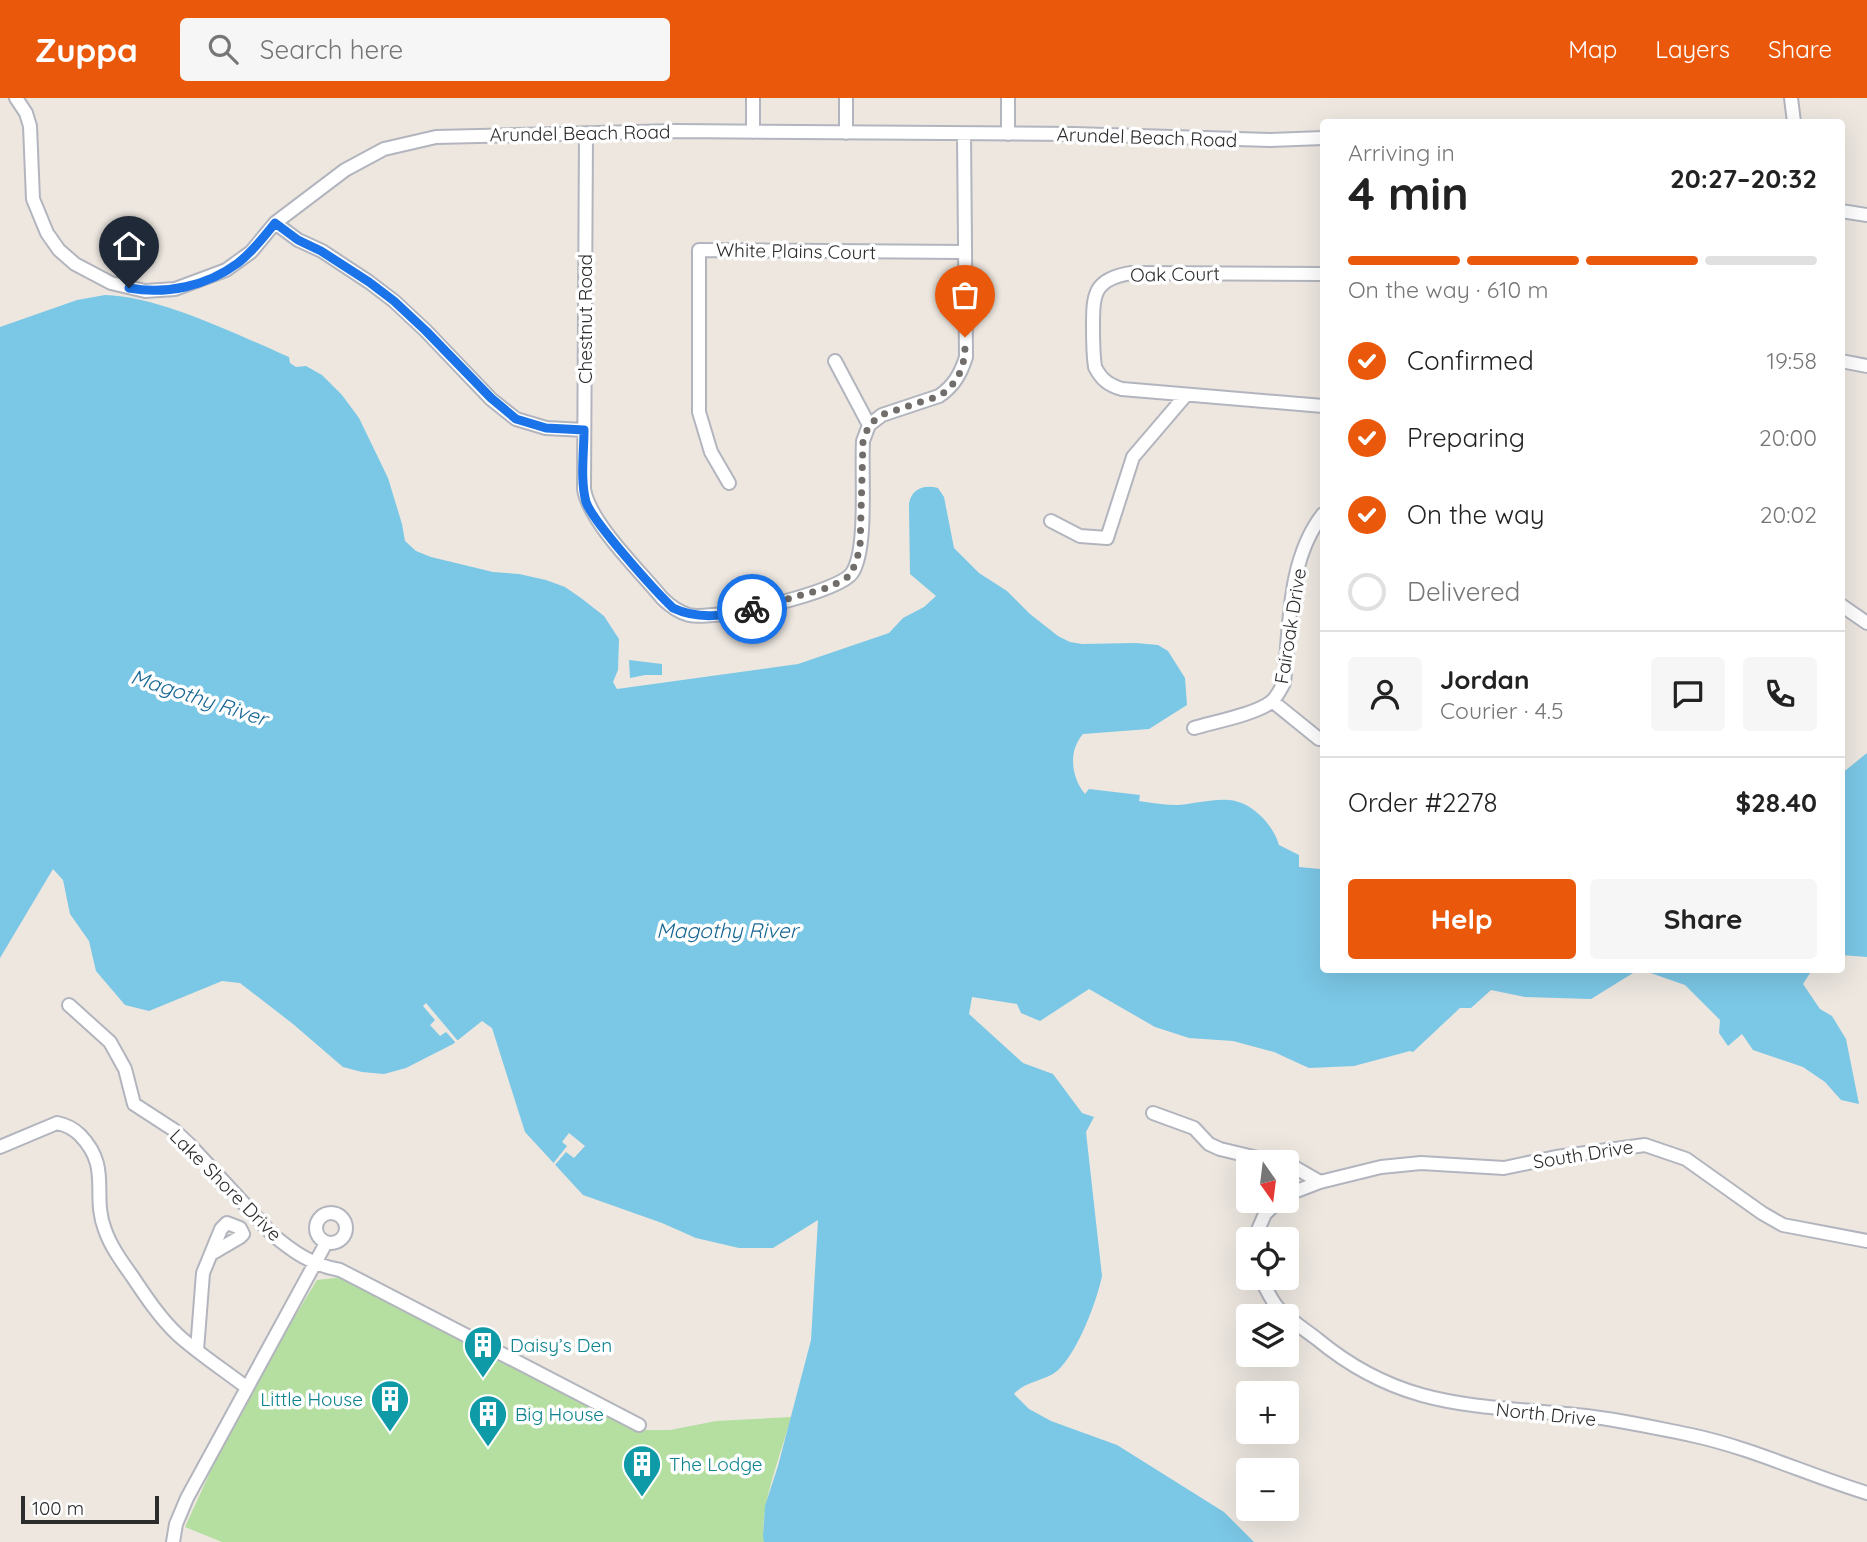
<!DOCTYPE html>
<meta charset="utf-8">
<style>
:root{--surface:#fff;--page:#f6f6f6;--text:#222;--muted:#767676;--line:#e0e0e0;--accent:#ea580c}
body{margin:0;font-family:Quicksand,sans-serif;background:var(--page);color:var(--text);height:100vh;display:flex;flex-direction:column;font-size:26px;white-space:nowrap}
*{box-sizing:border-box;margin:0}
p{font-size:23px;color:var(--muted)}
.icon{flex:none;width:38px;height:38px;fill:none;stroke:currentColor;stroke-width:2;stroke-linecap:round;stroke-linejoin:round}
.map{position:relative;flex:1;overflow:hidden}
.sheet{position:absolute;left:1320px;top:21px;width:525px;height:854px;display:flex;flex-direction:column;background:var(--surface);border-radius:7px;box-shadow:0 7px 28px #0002}
.sheet>*{flex:none}
.needle{width:46px;rotate:166deg}
.buttons{position:absolute;left:1236px;top:1052px;display:grid;gap:14px}
.buttons a{display:grid;place-items:center;width:63px;height:63px;border-radius:7px;background:var(--surface);box-shadow:0 7px 28px #0002;font-size:35px}
.scale{position:absolute;left:21px;bottom:18px;width:138px;box-sizing:border-box;padding-left:7px;border:4px solid #2c2c2c;border-top:0;font-size:19px;line-height:24px;white-space:nowrap;color:#2c2c2c;-webkit-text-stroke:5px #fff;paint-order:stroke}
.pin{position:absolute;display:grid;place-items:center;width:60px;height:60px;color:#fff;margin:-72px -30px;border-radius:50% 50% 50% 0;rotate:-45deg;box-shadow:0 0 7px #0007}
.pin .icon{rotate:45deg}
.courier{position:absolute;display:grid;place-items:center;width:70px;height:70px;margin:-35px;border:5px solid #1a73e8;border-radius:50%;background:#fff;color:#222;box-shadow:0 2px 9px #0007}
.head em{font-style:normal;font-weight:800}
.head div{display:flex;flex-direction:column-reverse}
.head{display:flex;align-items:center;justify-content:space-between;height:119px;padding:0 28px}
h1{font-size:46px;font-weight:800;line-height:52px}
.bar{display:grid;grid-template-columns:repeat(4,1fr);gap:10px 7px;align-content:center;height:84px;padding:0 28px}
.bar i{height:9px;border-radius:5px;background:var(--line)}
.bar .on{background:var(--accent)}
.bar p{grid-column:span 4}
.line{display:flex;align-items:center;gap:18px;padding:0 28px;border-top:2px solid var(--line)}
.line div{flex:1}
.round{display:grid;place-items:center;flex:none;width:74px;height:74px;border-radius:7px;background:var(--page)}
ol{padding:0 28px;list-style:none}
li{display:flex;align-items:center;gap:21px;height:77px}
li p{margin-inline-start:auto}
li .icon{padding:7px;border-radius:50%;background:var(--accent);color:#fff;stroke-width:4}
li:last-child{color:var(--muted)}
li i{width:38px;height:38px;border:4px solid var(--line);border-radius:50%}
.cta{display:flex;gap:14px;margin-top:auto;padding:14px 28px}
.cta a{flex:1;height:80px;border-radius:7px;background:var(--accent);color:#fff;font-size:28px;font-weight:800;line-height:80px;text-align:center}
.cta a+a{background:var(--page);color:var(--text)}
header{display:flex;align-items:center;gap:42px;box-sizing:border-box;height:98px;padding:0 35px;background:var(--accent);color:#fff}
header strong{font-size:33px}
nav{display:flex;gap:38px;margin-inline-start:auto;font-size:24px}
.search{width:490px;height:63px;background:var(--page);display:flex;align-items:center;gap:18px;box-sizing:border-box;padding:0 24px;border-radius:7px;color:var(--muted);font-size:26px}
.map>svg:first-child{display:block}
.green{fill:#b4dfa1}
.water{fill:#7bc7e6}
.pier{fill:#ede7e0}
.lines{fill:none;stroke-linecap:round;stroke-linejoin:round}
.minor-casing{stroke:#b3b5be;stroke-width:16}
.minor{stroke:#fff;stroke-width:12}
.done{stroke:#706d6b;stroke-width:7;stroke-dasharray:0 12.6}
.route{stroke:#1a73e8;stroke-width:9}
.labels{text-anchor:middle;stroke-width:7;stroke-linejoin:round;paint-order:stroke}
.street-label{font-size:19px;fill:#2c2c2c;stroke:#fff}
.culture-label{font-size:19px;fill:#0d838f;stroke:#fff;text-anchor:start}
.water-label{font-size:21px;font-style:italic;fill:#186795;stroke:#fff}
</style>
<header>
<strong>Zuppa</strong>
<div class="search"><svg class="icon" aria-label="search" viewBox="0 0 24 24"><circle cx="10" cy="10" r="6"/><path d="M15 15l6 6"/></svg>Search here</div>
<nav><a>Map</a><a>Layers</a><a>Share</a></nav>
</header>
<div class="map">
<svg width="1867" height="1444" viewBox="0 0 1867 1444">
<rect width="100%" height="100%" fill="#ede7e0"/>
<path class="green" d="M343 1179 573 1297 625 1328 641 1332H670L716 1323 791 1319C783 1351 757 1414 765 1444H222L185 1429 241 1307 317 1182Z"/>
<path class="water" d="M105 197C159 198 238 237 289 259L290 265 296 269 306 268 322 277 342 297 359 320 388 380 402 426 405 443 416 453 431 459 493 474 519 476 546 482 565 489 581 500 604 518 619 541 618 572 613 584 617 591 798 566 889 535 903 520 924 509 936 498 910 476 909 406C911 391 924 386 938 390L944 399 954 450 979 475 1007 493 1030 516 1058 538 1070 544 1082 546 1136 545 1158 547 1168 553 1185 580 1187 607 1149 631 1083 636C1068 653 1071 679 1085 696L1089 691 1140 697 1139 703C1152 705 1165 707 1178 707 1194 706 1211 701 1228 702 1251 703 1273 726 1279 747L1299 757V769L1320 771 1323 769V872H1638L1591 901 1525 899 1491 892 1471 910H1460L1413 954 1410 953 1354 968 1309 970 1274 954 1233 943 1189 940 1155 929 1089 891 1040 923 1021 915 1017 906 972 899 969 916 1023 965 1053 976 1082 1015 1094 1019 1086 1034 1102 1178C1097 1203 1077 1256 1057 1273 1045 1283 1025 1283 1014 1296L1029 1311 1051 1323 1117 1347 1224 1414 1254 1444H764L763 1438 765 1408 778 1368 811 1242 818 1122 773 1150H739L696 1140 662 1125 583 1097 525 1034 492 930 482 923 453 946 406 970 384 976 362 974 343 969 293 926 240 885 222 883 149 913 125 907 96 873 89 843 70 816 63 782 53 771 0 860V229L77 202Z
M629 562 662 566V577H645L630 580Z
M1867 655V859L1841 857V676Z
M1642 872H1812L1803 886 1820 911 1832 918 1846 941 1859 1006 1841 1002 1825 984 1803 969 1753 952 1742 936 1728 948 1719 935 1720 922 1685 887Z"/>
<path class="pier" d="M426 905 458 943 456 945 446 934 440 938 430 927 435 922 423 908Z
M569 1035 585 1048 574 1060 566 1054 554 1068 552 1067 567 1048 562 1044Z"/>
<g class="lines">
<g class="minor-casing">
<path id="minor" d="M16 0 26 15 30 28 33 101 47 135 59 152 75 166 111 185 145 193 175 191 226 172 251 154 275 125 345 72 384 51 436 39 676 33 1073 36 1270 42 1323 40
M846 0V35
M1791 0 1794 24
M753 34V0
M586 36 584 391C589 424 640 473 662 500 670 508 678 514 689 517 715 523 838 495 852 475 868 452 861 374 863 343L869 327 882 317 939 298C954 288 961 275 966 259L964 36
M1008 36V0
M1841 113 1867 117
M275 125 298 142 322 153 369 184 394 203 426 233 491 301 516 321 546 330 584 332
M1323 176 1131 175C1093 181 1093 197 1093 230 1093 243 1093 256 1095 269 1101 281 1108 287 1122 291L1323 308
M835 263 869 327
M1841 263 1867 268
M729 385 711 354 699 314V152L965 154
M1051 423 1080 438 1107 440 1133 359 1186 297
M1841 507 1867 525
M1272 603 1319 641
M1194 630C1214 624 1256 616 1271 604 1277 599 1280 592 1284 585 1290 529 1287 462 1323 416
M69 907 110 944 125 971 134 1006 174 1032 190 1047 272 1136C293 1154 312 1167 340 1172L639 1327
M1153 1015 1194 1030 1209 1046 1220 1051 1274 1064
M0 1049 57 1025C67 1027 73 1030 80 1037 112 1070 91 1096 105 1132 111 1149 122 1164 132 1178 146 1199 160 1220 178 1237 199 1256 224 1272 246 1289
M1286 1067 1294 1069 1320 1084
M1286 1097 1320 1084 1381 1069 1421 1065 1504 1070 1556 1059 1645 1047 1686 1061 1762 1115 1783 1127 1867 1143
M316 1130a15 15 0 1 1 30 0a15 15 0 1 1-30 0Z
M1254 1141 1265 1116 1279 1102
M1260 1180C1266 1189 1271 1203 1279 1211 1290 1222 1304 1231 1317 1241 1405 1314 1479 1306 1586 1318 1621 1322 1656 1330 1691 1337 1752 1350 1808 1377 1867 1395
M197 1252 203 1175 221 1131 227 1125 240 1130 243 1136 240 1139 211 1156
M173 1444 176 1426 187 1400 326 1145"/>
</g>
<use href="#minor" class="minor"/>
</g>
<g class="lines">
<path class="done" d="M752 511 830 489 851 477 860 451 863 343 869 327 881 317 939 298C961 284 966 264 965 239"/>
<path class="route" d="M129 190C166 197 207 188 238 165 252 154 264 139 275 125L298 142 321 153 369 184 394 203 426 233 491 300 516 321 546 330 584 332C584 354 580 382 586 404 593 424 655 493 673 510 698 522 726 518 752 511"/>
</g>
<defs>
<g id="building-pin" transform="scale(2.0125)"><path d="M0 17L-7.5 6A9.5 9.5 0 1 1 7.5 6Z" fill="#0f9aa8" stroke="#fff"/><path d="M-4-6H4V6H1V3H-1V6H-4ZM-2.5-4.3h1.7v1.8h-1.7ZM.8-4.3h1.7v1.8H.8ZM-2.5-1h1.7V.8h-1.7ZM.8-1h1.7V.8H.8Z" fill="#fff"/></g>
</defs>
<g fill-rule="evenodd">
<use href="#building-pin" x="483" y="1247"/>
<use href="#building-pin" x="390" y="1301"/>
<use href="#building-pin" x="488" y="1316"/>
<use href="#building-pin" x="642" y="1366"/>
</g>
<g class="labels">
<g class="street-label">
<text transform="translate(580 35) rotate(-1)" y="7">Arundel Beach Road</text>
<text transform="translate(1147 39) rotate(2)" y="7">Arundel Beach Road</text>
<text transform="translate(796 153) rotate(1)" y="7">White Plains Court</text>
<text transform="translate(1175 176) rotate(-1)" y="7">Oak Court</text>
<text transform="translate(585 221) rotate(-90)" y="7">Chestnut Road</text>
<text transform="translate(1290 528) rotate(-81)" y="7">Fairoak Drive</text>
<text transform="translate(1583 1056) rotate(-9)" y="7">South Drive</text>
<text transform="translate(226 1087) rotate(45)" y="7">Lake Shore Drive</text>
<text transform="translate(1546 1316) rotate(6)" y="7">North Drive</text>
</g>
<g class="culture-label">
<text x="510" y="1254">Daisy’s Den</text>
<text x="363" y="1308" text-anchor="end">Little House</text>
<text x="515" y="1323">Big House</text>
<text x="669" y="1373">The Lodge</text>
</g>
<g class="water-label">
<text transform="translate(199 600) rotate(18)" y="7">Magothy River</text>
<text x="727" y="840">Magothy River</text>
</g>
</g>
</svg>
<div class="buttons">
<a><svg class="needle" viewBox="-14 -14 28 28"><path d="M0-13l5 13h-10z" fill="#e53935"/><path d="M0 13l5-13h-10z" fill="#767676"/></svg></a>
<a><svg class="icon" aria-label="locate" viewBox="0 0 24 24"><circle cx="12" cy="12" r="6"/><path d="M12 2v4M12 18v4M2 12h4M18 12h4"/></svg></a>
<a><svg class="icon" aria-label="layers" viewBox="0 0 24 24"><path d="M12 4l9 5-9 5-9-5zM3 14l9 5 9-5"/></svg></a>
<a>+</a>
<a>−</a>
</div>
<div class="scale">100 m</div>
<div class="pin" style="left:965px;top:239px;background:#ea580c"><svg class="icon" aria-label="bag" viewBox="0 0 24 24"><path d="M5 8h14l-1 12H6zM9 8a3 3 0 0 1 6 0"/></svg></div>
<div class="pin" style="left:129px;top:190px;background:#1f2937"><svg class="icon" aria-label="home" viewBox="0 0 24 24"><path d="M3 11l9-7 9 7M6 9v11h12V9"/></svg></div>
<div class="courier" style="left:752px;top:511px"><svg class="icon" aria-label="bike" viewBox="0 0 24 24"><circle cx="6" cy="16" r="4"/><circle cx="18" cy="16" r="4"/><path d="M6 16l4-8h5l3 8M10 8l3 8H6M13 5h3"/></svg></div>
<section class="sheet">
<div class="head"><div><h1>4 min</h1><p>Arriving in</p></div><em>20:27–20:32</em></div>
<div class="bar"><i class="on"></i><i class="on"></i><i class="on"></i><i></i><p>On the way · 610 m</p></div>
<ol>
<li><svg class="icon" aria-label="check" viewBox="0 0 24 24"><path d="M5 12l5 5 9-10"/></svg>Confirmed<p>19:58</p></li>
<li><svg class="icon" aria-label="check" viewBox="0 0 24 24"><path d="M5 12l5 5 9-10"/></svg>Preparing<p>20:00</p></li>
<li><svg class="icon" aria-label="check" viewBox="0 0 24 24"><path d="M5 12l5 5 9-10"/></svg>On the way<p>20:02</p></li>
<li><i></i>Delivered</li>
</ol>
<div class="line" style="height:126px"><a class="round"><svg class="icon" aria-label="person" viewBox="0 0 24 24"><circle cx="12" cy="8" r="4"/><path d="M4 21q1-7 8-7t8 7"/></svg></a><div><b>Jordan</b><p>Courier · 4.5</p></div><a class="round"><svg class="icon" aria-label="chat" viewBox="0 0 24 24"><path d="M4 5h16v11H9l-5 4z"/></svg></a><a class="round"><svg class="icon" aria-label="phone" viewBox="0 0 24 24"><path d="M5 4h4l2 5-3 2q2 4 5 5l2-3 5 2v4C11 20 4 13 5 4z"/></svg></a></div>
<div class="line" style="height:91px"><div>Order #2278</div><b>$28.40</b></div>
<div class="cta"><a>Help</a><a>Share</a></div>
</section>
</div>
